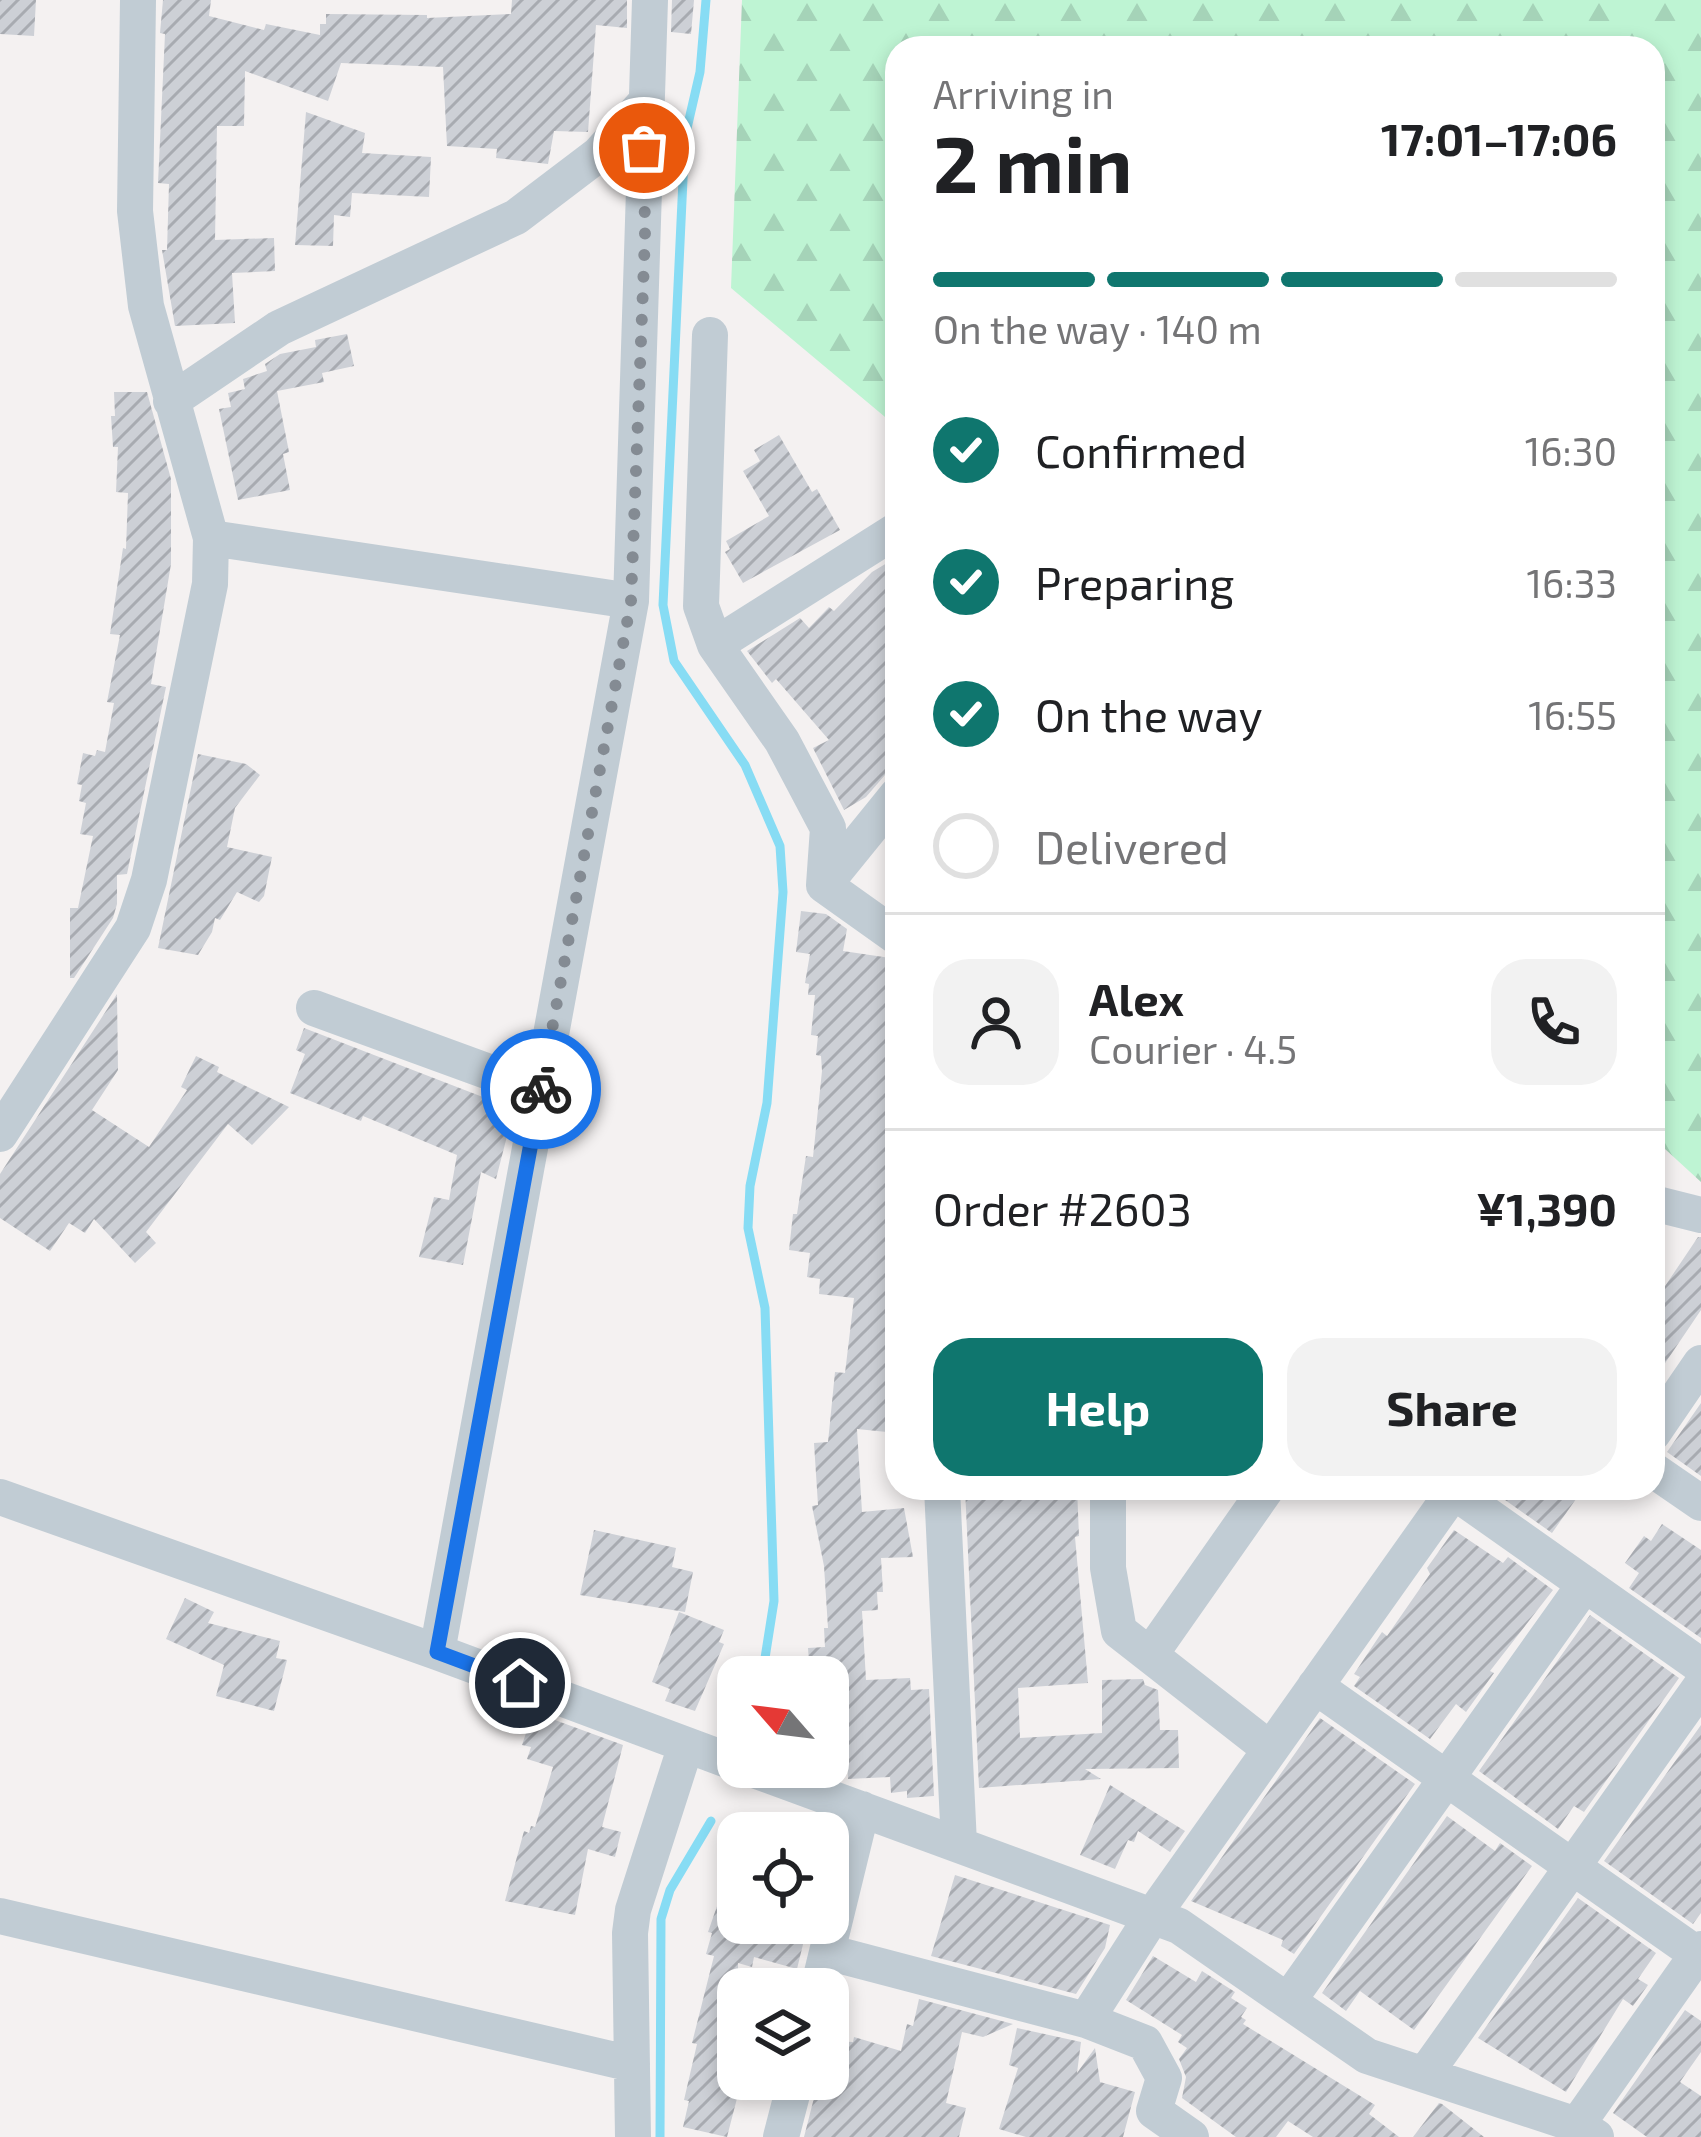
<!DOCTYPE html>
<meta charset="utf-8">
<style>
:root{--surface:#fff;--page:#f2f2f2;--text:#202124;--muted:#757577;--line:#e0e0e0;--accent:#0f766e}
body{margin:0;font-family:"Exo 2",sans-serif;background:var(--page);color:var(--text);height:100vh;display:flex;flex-direction:column;font-size:45px;white-space:nowrap}
*{box-sizing:border-box;margin:0}
p{font-size:39px;color:var(--muted)}
.icon{flex:none;width:66px;height:66px;fill:none;stroke:currentColor;stroke-width:2;stroke-linecap:round;stroke-linejoin:round}
.map{position:relative;flex:1;overflow:hidden}
.details{position:absolute;left:885px;top:36px;width:780px;height:1464px;display:flex;flex-direction:column;background:var(--surface);border-radius:36px;box-shadow:0 6px 18px #0003}
.details>*{flex:none}
.needle{width:78px;rotate:298deg}
.tools{position:absolute;left:717px;top:1656px;display:grid;gap:24px}
.tools a{display:grid;place-items:center;width:132px;height:132px;border-radius:24px;background:var(--surface);box-shadow:0 6px 18px #0003;font-size:60px}
.pin{position:absolute;display:grid;place-items:center;width:102px;height:102px;color:#fff;margin:-51px;border:6px solid #fff;border-radius:50%;box-shadow:0 3px 12px #0007}
.courier{position:absolute;display:grid;place-items:center;width:120px;height:120px;margin:-60px;border:9px solid #1a73e8;border-radius:50%;background:#fff;color:#222;box-shadow:0 3px 15px #0007}
.overview em{font-style:normal;font-weight:700}
.overview div{display:flex;flex-direction:column-reverse}
.overview{display:flex;align-items:center;justify-content:space-between;height:204px;padding:0 48px}
h1{font-size:78px;font-weight:700;line-height:90px}
.bar{display:grid;grid-template-columns:repeat(4,1fr);gap:18px 12px;align-content:center;height:144px;padding:0 48px}
.bar i{height:15px;border-radius:9px;background:var(--line)}
.bar .selected{background:var(--accent)}
.bar p{grid-column:span 4}
.line{display:flex;align-items:center;gap:30px;padding:0 48px;border-top:3px solid var(--line)}
.line div{flex:1}
.round{display:grid;place-items:center;flex:none;width:126px;height:126px;border-radius:36px;background:var(--page)}
ol{padding:0 48px;list-style:none}
li{display:flex;align-items:center;gap:36px;height:132px}
li p{margin-inline-start:auto}
li .icon{padding:12px;border-radius:50%;background:var(--accent);color:#fff;stroke-width:4}
li:last-child{color:var(--muted)}
li i{width:66px;height:66px;border:6px solid var(--line);border-radius:50%}
.primary-button{display:flex;gap:24px;margin-top:auto;padding:24px 48px}
.primary-button a{flex:1;height:138px;border-radius:36px;background:var(--accent);color:#fff;font-size:48px;font-weight:700;line-height:138px;text-align:center}
.primary-button a+a{background:var(--page);color:var(--text)}
.map>svg:first-child{display:block}
.forest{fill:url(#forest-firs)}
.lines{fill:none;stroke-linecap:round;stroke-linejoin:round}
.stream{stroke:#87dcf4;stroke-width:9}
.building{fill:url(#building-hatch)}
.minor{stroke:#c1ccd4;stroke-width:36}
.done{stroke:#848b93;stroke-width:12;stroke-dasharray:0 21.6}
.route{stroke:#1a73e8;stroke-width:15}
</style>
<div class="map">
<svg width="1701" height="2137" viewBox="0 0 1701 2137">
<defs>
<pattern id="forest-firs" width="22" height="20" patternUnits="userSpaceOnUse" patternTransform="scale(3)"><rect width="22" height="20" fill="#bef4d3"/><path d="M5 1l3.5 6h-7zM16 11l3.5 6h-7z" fill="#a5d3b8"/></pattern>
<pattern id="building-hatch" width="6" height="6" patternUnits="userSpaceOnUse" patternTransform="scale(3)"><rect width="6" height="6" fill="#cdd0d6"/><path d="M-1 1l2-2M0 6l6-6M5 7l2-2" fill="none" stroke="#a8abb1"/></pattern>
</defs>
<rect width="100%" height="100%" fill="#f4f1f1"/>
<path class="forest" d="M742 0H1701V1182L1653 1138V48H897V427L731 288Z"/>
<g class="lines">
<path class="stream" d="M706 0 700 72 685 137 663 605 674 661 745 765 780 846 783 892 767 1103 750 1186 748 1228 765 1308 774 1601 762 1677
M660 2137 661 1919 670 1890 711 1821"/>
</g>
<path class="building" d="M0 0H36L34 36 0 34Z
M163 0H211L209 16 264 30 266 24 320 35V24H326V14L427 15V18L511 14 512 0H627V28L596 25 588 132 554 131 548 164 496 158 497 149 447 146 443 67 341 63 328 101 245 71 244 126H217L215 240 274 238 275 271 232 273 235 323 175 326 162 250H167L169 184 158 183 165 34 160 33Z
M672 0H694L691 34 671 32Z
M306 112 365 133 362 153 431 157 429 197 352 193 350 217 334 215 333 246 295 245Z
M347 334 354 366 322 373 324 382 277 391 289 452 283 454 290 490 238 500 219 409 231 407 228 393 245 389 243 379 267 371 265 364 280 354 316 347 315 340Z
M114 392H147L171 479V564L151 684 166 687 127 874 117 875V904L113 918 74 978H70V908H78L93 836 80 834 86 803 79 801 82 785 77 784 83 753 95 756 97 750 105 752 114 703 107 702 120 635 110 634 123 548 126 549 128 493 116 492 118 447H113L111 416H115Z
M779 435 812 492 817 489 840 530 743 583 725 552 730 549 726 541 769 516 743 471 760 461 754 450Z
M897 557V761L866 797 844 810 813 748 829 740 776 679 772 683 747 651 800 618 809 628 829 607 834 611 872 572Z
M198 754 246 764 260 775 235 808 227 847 272 857 264 896 259 902 237 892 220 920 215 918 212 932 198 955 158 948Z
M801 911 826 914 847 929 843 951 897 959V1433L857 1429 862 1512 904 1508 913 1557 881 1558 883 1592H877L878 1610 862 1611 866 1680 910 1678 911 1690 929 1689 934 1796 907 1798V1791L891 1793 890 1777 848 1779 847 1756 828 1758V1677H810L808 1648 825 1647 824 1628H828L824 1566 812 1506 818 1505 814 1443 828 1442 835 1372 845 1373 854 1298 819 1294 820 1279 807 1277 810 1253 789 1250 793 1214H797L806 1156 813 1157 822 1071 821 1056 816 1055 818 1036 811 1035 815 995H808L809 984 805 983 810 954 796 952Z
M117 994 118 1070 92 1110 149 1147 187 1090 181 1087 196 1056 219 1067 217 1072 289 1107 252 1145 228 1124 146 1232 156 1243 135 1263 94 1219 85 1233 69 1223 50 1251 0 1218V1174Z
M304 1028 514 1109 496 1179 481 1172 463 1265 419 1257 434 1197 449 1200 457 1155 363 1116 361 1121 290 1093 305 1054 296 1050Z
M1698 1237H1701V1310L1653 1381V1304Z
M1701 1403V1476L1667 1452Z
M965 1488H1077L1079 1536 1075 1537 1088 1683 1018 1688 1020 1738 1102 1733V1680L1143 1679 1145 1685 1158 1690 1160 1730H1178L1179 1768 1085 1769 1101 1779 979 1788Z
M1488 1488H1560L1576 1499 1552 1533Z
M1662 1524 1701 1550V1638L1629 1588 1639 1573 1625 1563 1644 1536 1651 1541Z
M594 1530 676 1548 672 1567 693 1572 685 1612 580 1595Z
M1454 1530 1503 1563 1508 1557 1553 1590 1490 1671 1494 1673 1466 1712 1456 1704 1430 1739 1354 1686 1360 1677 1354 1674 1382 1632 1387 1636 1430 1574 1427 1568Z
M185 1598 214 1612 208 1623 280 1641 276 1658 287 1660 274 1711 216 1696 224 1665 166 1639Z
M679 1612 724 1630 719 1642 724 1644 695 1711 665 1701 670 1689 652 1682Z
M1590 1615 1679 1678 1584 1812 1574 1806 1558 1829 1479 1771Z
M533 1712 623 1745 602 1827 621 1832 615 1857 588 1849 575 1915 505 1901 524 1831 529 1833 531 1826 535 1827 553 1767 527 1759 531 1747 522 1745Z
M1320 1718 1415 1784 1294 1954 1281 1946 1283 1940 1191 1901Z
M1701 1725V1913L1693 1924 1604 1861Z
M1110 1785 1185 1831 1170 1852 1138 1831 1134 1842 1128 1840 1115 1869 1080 1855Z
M1447 1816 1495 1851 1500 1843 1532 1866 1414 2030 1360 1991 1346 2011 1322 1993Z
M738 1862V1923H771L806 1932 797 1969 754 1957 752 1967 738 1963V2079H742L727 2137 683 2127 689 2101 684 2100 697 2044 692 2043 714 1956 706 1954 712 1933 708 1932 730 1869Z
M955 1875 1110 1925 1105 1948 1076 1994 931 1956Z
M1578 1898 1656 1953 1638 1979 1648 1985 1633 2006 1623 1999 1566 2092 1478 2038Z
M1153 1956 1196 1982 1202 1971 1235 1992 1231 1998 1247 2008 1241 2017 1246 2020 1243 2024 1375 2105 1369 2114 1399 2137H1313L1288 2121 1276 2137H1236L1182 2098 1186 2077 1179 2059 1187 2048 1178 2042 1182 2035 1126 2000Z
M919 1999 1013 2024 983 2037 962 2032 946 2103 966 2108 959 2137H804L815 2094 828 2097V2056L832 2041 853 2042 854 2037 901 2051 907 2024 913 2026Z
M1685 2010 1701 2021V2052L1680 2082 1701 2096V2137H1647L1613 2113Z
M1017 2028 1081 2042 1077 2073 1095 2048 1100 2082 1135 2092 1123 2137H1026L999 2129 1018 2068 1009 2065Z
M1439 2103 1442 2104 1484 2137H1413Z"/>
<g class="lines">
<path class="minor" d="M710 335 701 606 715 645 782 741 828 828 824 885 897 937
M171 401 279 328 516 217 599 154 644 104
M211 538 631 601
M715 645 897 530
M824 885 897 795
M314 1008 541 1091
M0 1134 133 928 149 880 210 584 211 538 146 306 135 211 138 0
M1653 1203 1701 1215
M1653 1433 1701 1363
M1653 1470 1701 1503
M942 1488 959 1844
M1108 1488V1568L1119 1631 1270 1749
M1453 1491 1701 1666
M0 1497 437 1652 738 1764
M437 1652 631 601 650 0
M1150 1655 1267 1488
M1315 1686 1701 1957
M746 1767 1179 1926 1367 2056 1577 2125 1596 2137
M0 1916 632 2064
M827 1952 1086 2020 1145 2043 1164 2078 1154 2111 1191 2137
M818 1989 862 1809
M1288 2001 1585 1584
M1086 2020 1153 1915 1456 1488
M1425 2074 1701 1686
M1577 2125 1701 1949
M633 2137 630 1933 633 1910 686 1745
M781 2137 796 2079"/>
</g>
<g class="lines">
<path class="done" d="M541 1089 631 601 645 236 644 148"/>
<path class="route" d="M520 1683 437 1652 541 1089"/>
</g>
</svg>
<div class="tools">
<a><svg class="needle" viewBox="-14 -14 28 28"><path d="M0-13l5 13h-10z" fill="#e53935"/><path d="M0 13l5-13h-10z" fill="#757577"/></svg></a>
<a><svg class="icon" aria-label="locate" viewBox="0 0 24 24"><circle cx="12" cy="12" r="6"/><path d="M12 2v4M12 18v4M2 12h4M18 12h4"/></svg></a>
<a><svg class="icon" aria-label="layers" viewBox="0 0 24 24"><path d="M12 4l9 5-9 5-9-5zM3 14l9 5 9-5"/></svg></a>
</div>
<div class="pin" style="left:644px;top:148px;background:#ea580c"><svg class="icon" aria-label="bag" viewBox="0 0 24 24"><path d="M5 8h14l-1 12H6zM9 8a3 3 0 0 1 6 0"/></svg></div>
<div class="pin" style="left:520px;top:1683px;background:#1f2937"><svg class="icon" aria-label="home" viewBox="0 0 24 24"><path d="M3 11l9-7 9 7M6 9v11h12V9"/></svg></div>
<div class="courier" style="left:541px;top:1089px"><svg class="icon" aria-label="bike" viewBox="0 0 24 24"><circle cx="6" cy="16" r="4"/><circle cx="18" cy="16" r="4"/><path d="M6 16l4-8h5l3 8M10 8l3 8H6M13 5h3"/></svg></div>
<section class="details">
<div class="overview"><div><h1>2 min</h1><p>Arriving in</p></div><em>17:01–17:06</em></div>
<div class="bar"><i class="selected"></i><i class="selected"></i><i class="selected"></i><i></i><p>On the way · 140 m</p></div>
<ol>
<li><svg class="icon" aria-label="check" viewBox="0 0 24 24"><path d="M5 12l5 5 9-10"/></svg>Confirmed<p>16:30</p></li>
<li><svg class="icon" aria-label="check" viewBox="0 0 24 24"><path d="M5 12l5 5 9-10"/></svg>Preparing<p>16:33</p></li>
<li><svg class="icon" aria-label="check" viewBox="0 0 24 24"><path d="M5 12l5 5 9-10"/></svg>On the way<p>16:55</p></li>
<li><i></i>Delivered</li>
</ol>
<div class="line" style="height:216px"><a class="round"><svg class="icon" aria-label="person" viewBox="0 0 24 24"><circle cx="12" cy="8" r="4"/><path d="M4 21q1-7 8-7t8 7"/></svg></a><div><b>Alex</b><p>Courier · 4.5</p></div><a class="round"><svg class="icon" aria-label="phone" viewBox="0 0 24 24"><path d="M5 4h4l2 5-3 2q2 4 5 5l2-3 5 2v4C11 20 4 13 5 4z"/></svg></a></div>
<div class="line" style="height:156px"><div>Order #2603</div><b>¥1,390</b></div>
<div class="primary-button"><a>Help</a><a>Share</a></div>
</section>
</div>
